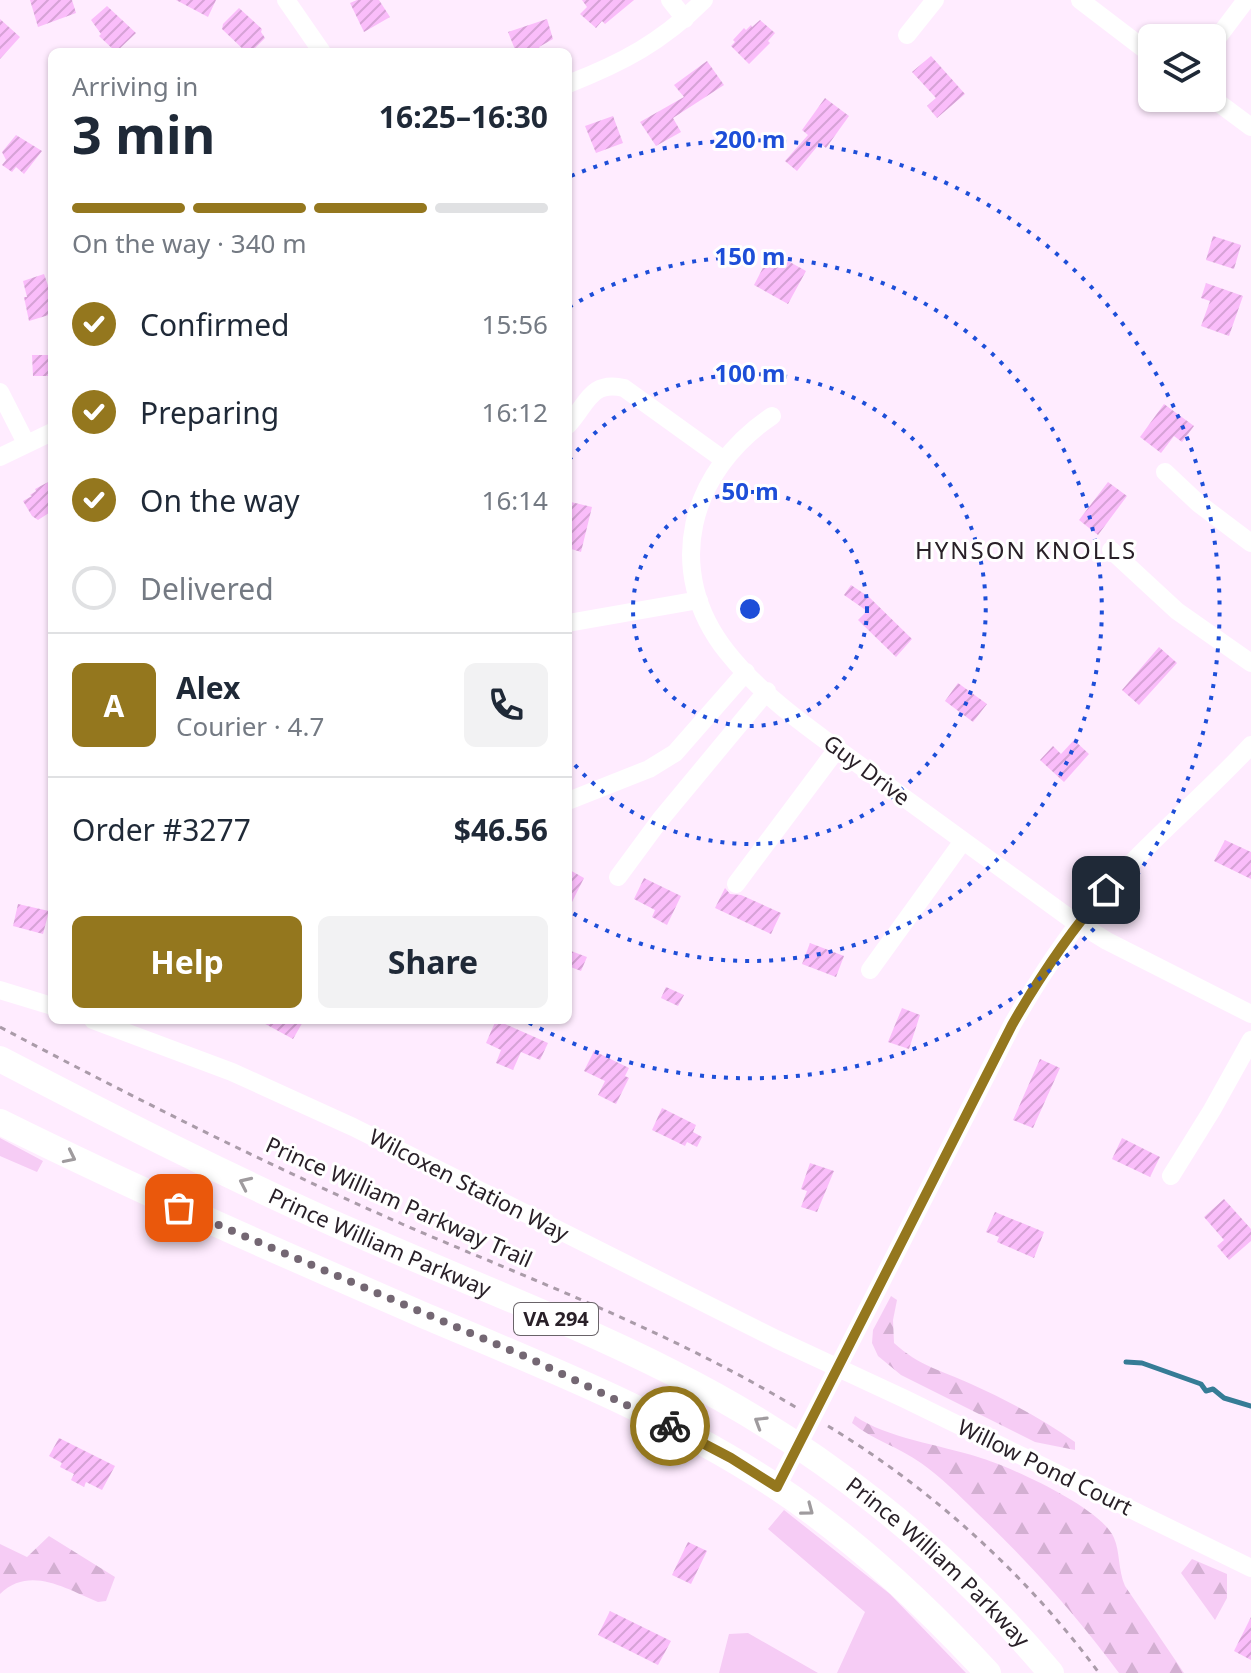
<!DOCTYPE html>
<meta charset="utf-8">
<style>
:root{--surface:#fff;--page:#f2f2f3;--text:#1f2937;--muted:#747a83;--line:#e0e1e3;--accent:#94771e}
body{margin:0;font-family:"Noto Sans",sans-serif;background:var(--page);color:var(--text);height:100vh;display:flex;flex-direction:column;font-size:30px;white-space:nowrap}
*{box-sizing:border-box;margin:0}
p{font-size:26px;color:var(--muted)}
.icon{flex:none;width:44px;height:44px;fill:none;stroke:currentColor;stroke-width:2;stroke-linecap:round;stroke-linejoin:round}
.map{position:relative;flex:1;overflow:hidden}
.sheet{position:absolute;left:48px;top:48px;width:524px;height:976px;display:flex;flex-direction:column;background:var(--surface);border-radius:12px;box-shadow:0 2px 6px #0004}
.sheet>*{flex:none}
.buttons{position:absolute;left:1138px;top:24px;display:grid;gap:16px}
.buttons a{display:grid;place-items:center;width:88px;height:88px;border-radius:12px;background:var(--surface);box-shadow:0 2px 6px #0004;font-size:40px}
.pin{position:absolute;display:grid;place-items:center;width:68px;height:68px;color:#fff;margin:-34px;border-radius:16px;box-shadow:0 4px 12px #0006}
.courier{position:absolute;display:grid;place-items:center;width:80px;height:80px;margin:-40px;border:6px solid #94771e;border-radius:50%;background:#fff;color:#222;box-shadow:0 2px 10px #0007}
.summary em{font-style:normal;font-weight:700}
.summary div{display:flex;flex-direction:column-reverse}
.summary{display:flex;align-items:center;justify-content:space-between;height:136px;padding:0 24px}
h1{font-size:52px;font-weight:700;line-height:60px}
.bar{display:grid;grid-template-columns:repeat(4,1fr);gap:12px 8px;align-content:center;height:96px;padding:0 24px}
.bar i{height:10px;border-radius:6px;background:var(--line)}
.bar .current{background:var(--accent)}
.bar p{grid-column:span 4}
.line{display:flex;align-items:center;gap:20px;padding:0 24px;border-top:2px solid var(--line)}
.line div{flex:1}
.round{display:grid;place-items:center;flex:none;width:84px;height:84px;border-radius:12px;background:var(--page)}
ol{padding:0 24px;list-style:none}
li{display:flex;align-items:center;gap:24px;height:88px}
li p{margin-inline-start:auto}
li .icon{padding:8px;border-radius:50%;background:var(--accent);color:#fff;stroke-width:4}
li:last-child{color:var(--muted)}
li i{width:44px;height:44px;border:4px solid var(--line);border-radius:50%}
.cta{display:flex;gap:16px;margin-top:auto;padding:16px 24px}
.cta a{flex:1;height:92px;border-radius:12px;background:var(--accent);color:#fff;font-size:32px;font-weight:700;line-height:92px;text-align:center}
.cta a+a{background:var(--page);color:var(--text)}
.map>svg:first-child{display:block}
.green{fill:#f6ccf5}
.forest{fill:url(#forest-firs)}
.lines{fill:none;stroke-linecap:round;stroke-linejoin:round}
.stream{stroke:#367c96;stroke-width:5}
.building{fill:url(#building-hatch)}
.path{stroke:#aa9ba9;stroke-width:3;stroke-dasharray:6 6;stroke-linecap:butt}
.minor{stroke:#fff;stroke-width:18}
.highway{stroke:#fff;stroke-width:26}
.oneway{stroke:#9f9b9e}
.done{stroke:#746773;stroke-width:8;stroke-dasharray:0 14.4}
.route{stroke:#94771e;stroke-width:10}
.ring{fill:none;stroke:#1d4ed8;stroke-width:4;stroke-dasharray:4 8}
.labels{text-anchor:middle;stroke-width:6;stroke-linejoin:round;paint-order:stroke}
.shield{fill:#fff;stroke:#696368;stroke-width:2}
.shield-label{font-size:20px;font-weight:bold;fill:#292028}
.street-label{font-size:22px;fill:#292028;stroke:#fff}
.neighbourhood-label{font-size:24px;letter-spacing:2px;fill:#292028;stroke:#fff}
.centre{fill:#1d4ed8;stroke:#fff;stroke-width:4}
.ring-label{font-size:24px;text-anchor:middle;font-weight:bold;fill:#1d4ed8;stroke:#fff;stroke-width:6;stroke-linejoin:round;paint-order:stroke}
</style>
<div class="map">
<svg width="1251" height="1673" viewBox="0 0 1251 1673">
<defs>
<pattern id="forest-firs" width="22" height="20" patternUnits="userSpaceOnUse" patternTransform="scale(2)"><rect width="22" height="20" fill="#f6ccf5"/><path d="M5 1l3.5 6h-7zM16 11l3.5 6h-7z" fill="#d3afd2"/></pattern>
<pattern id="building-hatch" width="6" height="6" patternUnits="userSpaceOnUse" patternTransform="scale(2)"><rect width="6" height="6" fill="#fabdfa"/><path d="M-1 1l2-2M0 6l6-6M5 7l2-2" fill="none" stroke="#d6a2d6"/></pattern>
</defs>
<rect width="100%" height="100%" fill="#ffecff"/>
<path class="green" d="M0 1138 43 1161 37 1172 0 1156Z
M784 1510 890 1594 966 1673H837L865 1612 768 1529Z
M748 1633 818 1673H719L729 1634Z"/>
<path class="forest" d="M891 1296 897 1300 893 1320 894 1343C919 1366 941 1370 971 1384 1007 1400 1042 1419 1075 1442V1450L1035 1442 901 1375 878 1356 872 1343 873 1330Z
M855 1416C886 1438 941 1445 978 1457 1009 1466 1102 1508 1114 1538 1120 1551 1118 1570 1125 1586L1184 1673H1119C1076 1615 1029 1562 976 1512 959 1495 941 1477 921 1463 899 1447 873 1440 852 1423Z
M49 1536 115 1577 106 1601 98 1602C66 1589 30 1565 0 1594V1544L27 1557Z
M1192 1559 1227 1574V1598L1215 1620 1181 1573Z"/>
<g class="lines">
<path class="stream" d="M1126 1362 1142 1363 1201 1384 1206 1391 1213 1389 1224 1398 1251 1406"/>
</g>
<path class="building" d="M30 0H72L76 13 38 27Z
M176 0H216L208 17Z
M357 0H379L390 17 364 32 350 3Z
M582 0H634L605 24 602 21 596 28 580 14 587 7Z
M107 6 136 33 116 52 99 36 101 34 91 20Z
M239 8 262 29 261 32 265 38 251 52H246L222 29 223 24Z
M0 19 20 37 0 59Z
M547 19 553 39 539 47 541 52H516L508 32Z
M760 20 775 33 768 41 770 43 749 64 731 46 735 42 733 40 744 28 746 30 751 25 752 27Z
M931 56 965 94 937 118 927 106 936 98 912 72Z
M707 61 724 85 673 118 681 132 656 146 640 122 684 97 674 85Z
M825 98 849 116 826 148 820 143 797 171 785 161 808 135 802 130Z
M613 116 623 143 596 153 585 126Z
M16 135 42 151 24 174 16 167 12 172 2 165 6 160 2 152Z
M1213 236 1241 245 1234 269 1206 260Z
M768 258 785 266 788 261 806 271 788 304 754 285Z
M44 274 52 297V314L29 321 24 297H27L23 281Z
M1206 283 1243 296 1229 336 1201 326 1210 301 1201 298Z
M32 355H52V376H33Z
M1164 404 1194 426 1182 442 1174 436 1161 453 1140 437Z
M52 480V511L38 520 32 516 23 501 32 496 30 495 36 491 35 489Z
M1108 482 1127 496 1098 535 1079 520Z
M571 502 592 507 581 552 568 548V514Z
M851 585 869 597 912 639 896 657 858 620 867 611 844 595Z
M1159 647 1177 663 1139 705 1122 690Z
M958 683 987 704 973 722 945 701Z
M1074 740 1089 754 1064 782 1040 760 1053 746 1061 754Z
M1225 840 1251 852V879L1214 861Z
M568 869 584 878 568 910Z
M644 878 681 896 667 925 652 917 655 910 634 899Z
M725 888 730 894 741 895 781 913 771 934 715 908Z
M18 904 49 911 43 934 13 926Z
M810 943 844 956 836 977 802 964Z
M571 951 587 957 581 971 568 966Z
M666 987 684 995 678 1006 661 998Z
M902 1008 920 1015 909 1049 888 1042Z
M258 1020H304L293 1039Z
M496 1020 548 1043 540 1060 521 1052 513 1070 496 1063 501 1050 486 1043Z
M594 1051 629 1068 625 1076 629 1078 616 1104 598 1095 605 1081 584 1071Z
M1040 1059 1060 1068 1033 1128 1013 1120Z
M662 1108 696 1125 693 1132 702 1137 697 1147 687 1142 685 1146 652 1130Z
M1122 1138 1160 1157 1150 1177 1112 1159Z
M810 1163 834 1171 817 1212 801 1207 807 1191 801 1189Z
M1224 1199 1251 1229V1241L1229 1260 1217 1246 1224 1240 1204 1217Z
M995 1212 1044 1232 1034 1258 997 1242 999 1237 986 1232Z
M59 1438 115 1466 102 1490 86 1482 84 1487 71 1480 74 1474 60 1467 62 1463 49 1456Z
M688 1542 707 1551 691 1584 672 1575Z
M610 1611 671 1641 658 1665 598 1635Z
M1251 1617V1660L1234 1651Z"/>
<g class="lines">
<path class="path" d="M0 1027C132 1097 266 1164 402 1224 539 1283 669 1331 797 1408
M828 1426C932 1489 1027 1575 1099 1673"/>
<path class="minor" d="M286 0 322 52
M670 0 685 19
M1080 0 1152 55
M907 35 935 0
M1212 45 1246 0
M568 84C622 63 662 42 704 0
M1212 98 1251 127
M0 392 26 443
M772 416C690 471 662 570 727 652 764 699 819 735 866 770 933 819 1000 868 1068 917L1107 941 1251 1014
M568 425C587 405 590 380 624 388L724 460
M0 457 52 432
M1165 472 1198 503 1251 543
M1111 550 1177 611 1251 663
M568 623 699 600
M568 801 649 769 675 753 746 672
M618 877 660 820 767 691
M736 884 837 749
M870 970 963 841
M0 990 52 1006
M93 1020 232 1072 353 1127 776 1339 905 1399 1251 1568
M1171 1176 1212 1110 1251 1040
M777 1487 1012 1025C1040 976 1070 930 1107 889 1152 838 1205 795 1251 745"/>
<g class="highway">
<path id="s1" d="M0 1059C119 1121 238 1182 360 1235 464 1281 570 1321 671 1372 817 1445 946 1548 1051 1673"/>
<path d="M0 1122C139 1191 281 1253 423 1315 543 1366 666 1414 775 1486 854 1538 924 1604 988 1673"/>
</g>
</g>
<defs><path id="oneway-chevron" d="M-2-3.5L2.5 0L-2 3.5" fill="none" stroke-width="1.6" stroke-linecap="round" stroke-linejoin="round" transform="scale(2)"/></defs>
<g class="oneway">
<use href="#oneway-chevron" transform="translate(70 1157) rotate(26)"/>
<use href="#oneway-chevron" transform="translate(245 1183) rotate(-155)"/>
<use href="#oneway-chevron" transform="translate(760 1422) rotate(-148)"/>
<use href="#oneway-chevron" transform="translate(808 1510) rotate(37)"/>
</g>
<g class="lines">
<path class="done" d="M179 1208 531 1359 670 1426"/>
<path class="route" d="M670 1426 731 1458 777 1487 1012 1025C1040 976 1070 932 1106 890"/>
</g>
<g class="ring">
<circle cx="750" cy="609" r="117"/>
<path d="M569 460A235 235 0 1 1 569 758"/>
<path d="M569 307A352 352 0 1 1 569 911"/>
<path d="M571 176A469 469 0 1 1 526 1021"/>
</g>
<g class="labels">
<rect class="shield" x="514" y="1303" width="84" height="32" rx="6"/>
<g class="shield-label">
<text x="556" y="1326">VA 294</text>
</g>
<g class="street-label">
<text transform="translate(867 770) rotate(37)" y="8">Guy Drive</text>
<text transform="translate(469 1185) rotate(27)" y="8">Wilcoxen Station Way</text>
<text transform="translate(399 1202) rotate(24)" y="8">Prince William Parkway Trail</text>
<text dy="8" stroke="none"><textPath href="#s1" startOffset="422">Prince William Parkway</textPath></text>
<text transform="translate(1045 1467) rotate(26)" y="8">Willow Pond Court</text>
<text dy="8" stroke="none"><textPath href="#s1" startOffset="1070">Prince William Parkway</textPath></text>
</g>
<g class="neighbourhood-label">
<text x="1026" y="559">HYNSON KNOLLS</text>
</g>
</g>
<circle cx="750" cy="609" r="12" class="centre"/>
<g class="ring-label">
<text x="750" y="148">200 m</text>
<text x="750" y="265">150 m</text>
<text x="750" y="382">100 m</text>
<text x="750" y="500">50 m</text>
</g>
</svg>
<div class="buttons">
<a><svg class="icon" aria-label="layers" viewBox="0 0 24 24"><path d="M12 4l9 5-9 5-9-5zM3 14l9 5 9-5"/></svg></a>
</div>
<div class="pin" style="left:179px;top:1208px;background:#ea580c"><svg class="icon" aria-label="bag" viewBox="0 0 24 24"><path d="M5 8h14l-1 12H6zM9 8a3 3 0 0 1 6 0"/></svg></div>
<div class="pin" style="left:1106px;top:890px;background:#1f2937"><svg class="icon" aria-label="home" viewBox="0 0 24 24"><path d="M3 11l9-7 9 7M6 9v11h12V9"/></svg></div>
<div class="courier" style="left:670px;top:1426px"><svg class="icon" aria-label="bike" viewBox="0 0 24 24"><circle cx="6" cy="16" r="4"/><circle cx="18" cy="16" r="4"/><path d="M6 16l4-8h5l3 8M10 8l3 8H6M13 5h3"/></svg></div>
<section class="sheet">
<div class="summary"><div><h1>3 min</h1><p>Arriving in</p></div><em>16:25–16:30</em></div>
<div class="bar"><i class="current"></i><i class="current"></i><i class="current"></i><i></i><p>On the way · 340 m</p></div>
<ol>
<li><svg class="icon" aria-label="check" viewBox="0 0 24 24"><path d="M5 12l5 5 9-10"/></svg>Confirmed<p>15:56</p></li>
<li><svg class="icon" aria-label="check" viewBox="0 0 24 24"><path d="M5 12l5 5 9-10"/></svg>Preparing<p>16:12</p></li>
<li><svg class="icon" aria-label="check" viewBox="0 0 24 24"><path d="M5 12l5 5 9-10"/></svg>On the way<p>16:14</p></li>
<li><i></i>Delivered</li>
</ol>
<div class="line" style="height:144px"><b class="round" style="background:var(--accent);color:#fff">A</b><div><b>Alex</b><p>Courier · 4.7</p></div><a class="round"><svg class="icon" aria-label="phone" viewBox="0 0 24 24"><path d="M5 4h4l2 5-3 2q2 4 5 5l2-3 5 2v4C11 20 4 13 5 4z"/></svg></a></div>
<div class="line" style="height:104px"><div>Order #3277</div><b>$46.56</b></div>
<div class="cta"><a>Help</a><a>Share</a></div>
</section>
</div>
